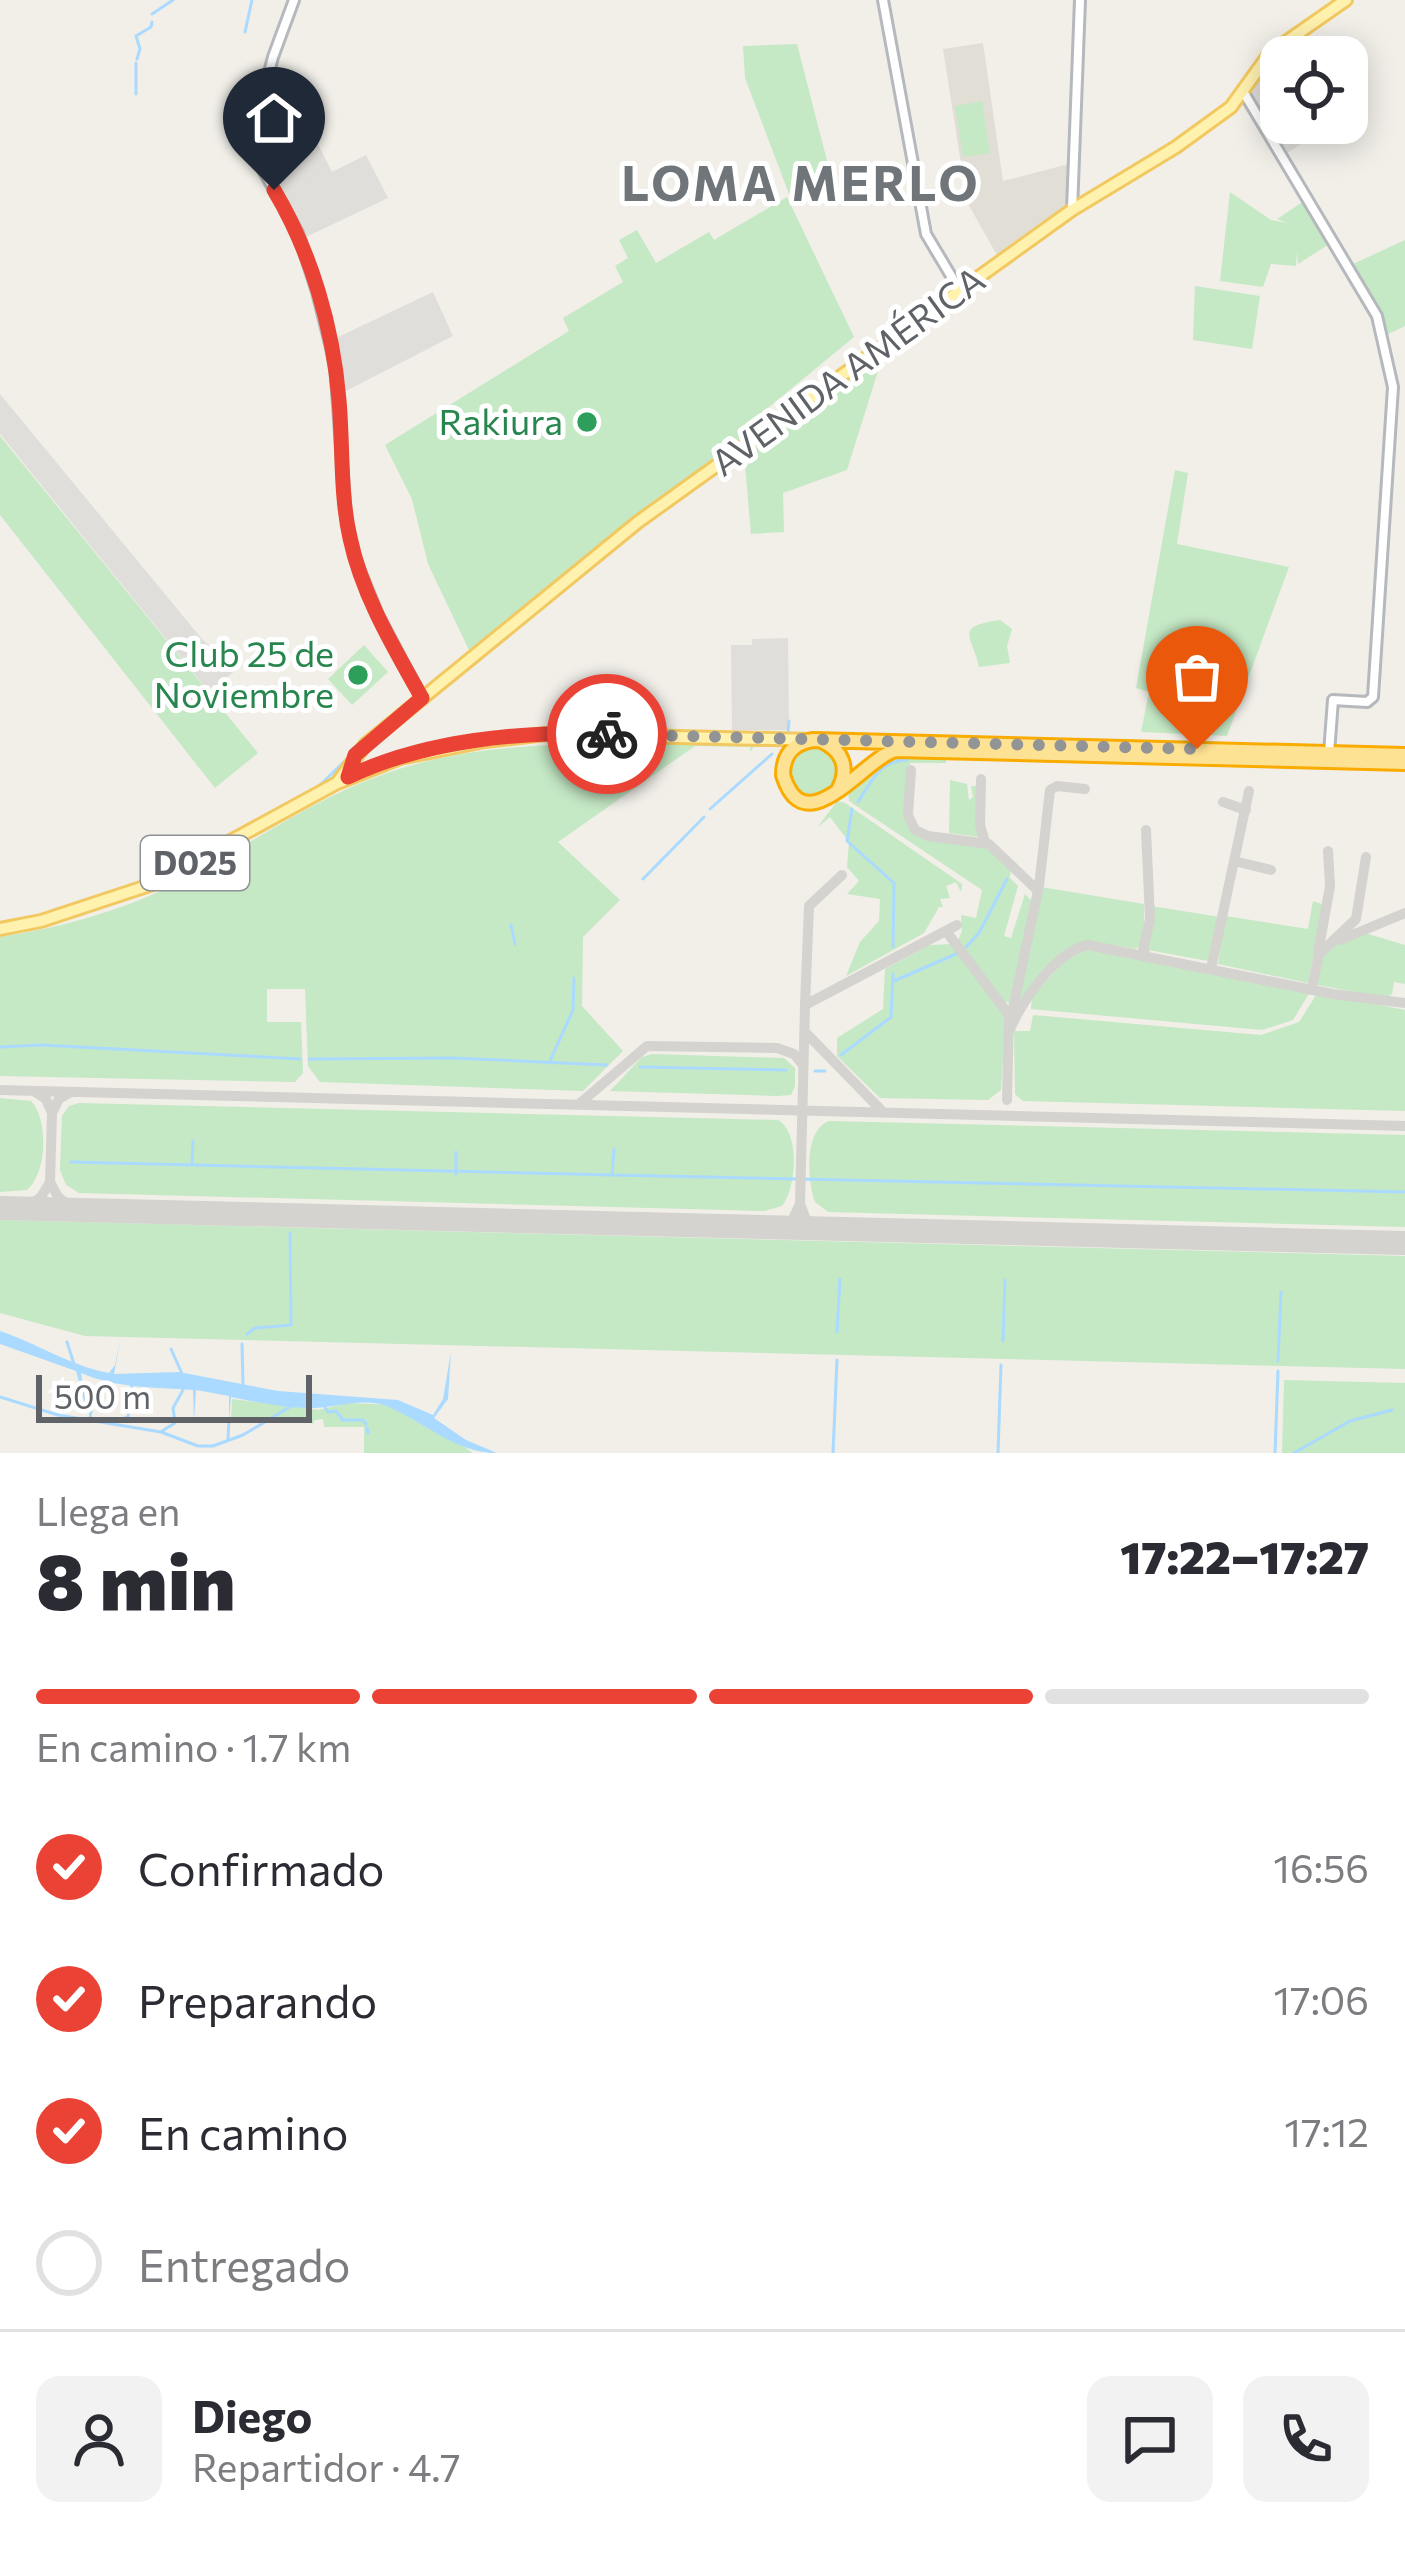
<!DOCTYPE html>
<html lang="es">
<meta charset="utf-8">
<style>
:root{--surface:#fff;--page:#f2f2f3;--text:#2b2b33;--muted:#7c7c81;--line:#e1e1e2;--accent:#ea4335}
body{margin:0;font-family:Commissioner,sans-serif;background:var(--page);color:var(--text);height:100vh;display:flex;flex-direction:column;font-size:45px;white-space:nowrap}
*{box-sizing:border-box;margin:0}
p{font-size:39px;color:var(--muted)}
.icon{flex:none;width:66px;height:66px;fill:none;stroke:currentColor;stroke-width:2;stroke-linecap:round;stroke-linejoin:round}
.map{position:relative;height:1453px;overflow:hidden}
.sheet{display:flex;flex-direction:column;background:var(--surface);flex:1}
.sheet>*{flex:none}
.controls{position:absolute;left:1260px;top:36px;display:grid;gap:24px}
.controls a{display:grid;place-items:center;width:108px;height:108px;border-radius:24px;background:var(--surface);box-shadow:0 6px 30px #0003;font-size:60px}
.scale{position:absolute;left:36px;bottom:30px;width:276px;box-sizing:border-box;padding-left:12px;border:6px solid #5f6368;border-top:0;font-size:33px;line-height:42px;white-space:nowrap;color:#5f6368;-webkit-text-stroke:9px #fff;paint-order:stroke}
.pin{position:absolute;display:grid;place-items:center;width:102px;height:102px;color:#fff;margin:-123px -51px;border-radius:50% 50% 50% 0;rotate:-45deg;box-shadow:0 0 12px #0007}
.pin .icon{rotate:45deg}
.courier{position:absolute;display:grid;place-items:center;width:120px;height:120px;margin:-60px;border:9px solid #ea4335;border-radius:50%;background:#fff;color:#222;box-shadow:0 3px 15px #0007}
.head em{font-style:normal;font-weight:800}
.head div{display:flex;flex-direction:column-reverse}
.head{display:flex;align-items:center;justify-content:space-between;height:204px;padding:0 36px}
h1{font-size:78px;font-weight:800;line-height:90px}
.bar{display:grid;grid-template-columns:repeat(4,1fr);gap:18px 12px;align-content:center;height:144px;padding:0 36px}
.bar i{height:15px;border-radius:9px;background:var(--line)}
.bar .on{background:var(--accent)}
.bar p{grid-column:span 4}
.line{display:flex;align-items:center;gap:30px;padding:0 36px;border-top:3px solid var(--line)}
.line div{flex:1}
.round{display:grid;place-items:center;flex:none;width:126px;height:126px;border-radius:24px;background:var(--page)}
ol{padding:0 36px;list-style:none}
li{display:flex;align-items:center;gap:36px;height:132px}
li p{margin-inline-start:auto}
li .icon{padding:12px;border-radius:50%;background:var(--accent);color:#fff;stroke-width:4}
li:last-child{color:var(--muted)}
li i{width:66px;height:66px;border:6px solid var(--line);border-radius:50%}
.map>svg:first-child{display:block}
.industrial{fill:#e0deda}
.education{fill:#e1ded6}
.green{fill:#c5e8c5}
.water{fill:#aadaff}
.lines{fill:none;stroke-linecap:round;stroke-linejoin:round}
.stream{stroke:#aadaff;stroke-width:3}
.taxiway{stroke:#d4d3d0;stroke-width:10}
.runway{stroke:#d4d3d0;stroke-width:24}
.minor-casing{stroke:#b5b8bc;stroke-width:14}
.major-casing{stroke:#f2c960;stroke-width:16}
.highway-casing{stroke:#f9ab00;stroke-width:18}
.minor{stroke:#fff;stroke-width:8}
.major{stroke:#fff2af;stroke-width:10}
.highway{stroke:#fde293;stroke-width:12}
.done{stroke:#929495;stroke-width:12;stroke-dasharray:0 21.6}
.route{stroke:#ea4335;stroke-width:15}
.leisure-dot{fill:#2e9e5b;stroke:#fff;stroke-width:4.5}
.labels{text-anchor:middle;stroke-width:10;stroke-linejoin:round;paint-order:stroke}
.shield{fill:#fff;stroke:#8f9295;stroke-width:3}
.shield-label{font-size:33px;font-weight:bold;fill:#5f6368}
.street-label{font-size:36px;fill:#5f6368;stroke:#fff}
.leisure-label{font-size:36px;fill:#27864d;stroke:#fff;text-anchor:end}
.district-label{font-size:48px;font-weight:bold;letter-spacing:3px;fill:#70757a;stroke:#fff}
</style>
<div class="map">
<svg width="1405" height="1453" viewBox="0 0 1405 1453">
<rect width="100%" height="100%" fill="#f1efe8"/>
<path class="industrial" d="M1270 60 1281 79V123H1305L1312 137 1284 155 1248 92Z
M313 134 332 172 366 155 388 198 306 237 260 154Z
M433 292 453 336 344 392 334 339Z
M0 394 202 639 236 670 209 692 0 434Z
M788 638 789 730H732L731 645H752V639Z"/>
<path class="education" d="M983 43 1003 181 1069 164V205L998 257 967 202 943 49Z"/>
<path class="green" d="M797 44 833 184 789 194 745 78 743 46Z
M982 101 990 153 963 157 955 106Z
M1230 192 1271 220 1287 223 1277 219 1304 201 1331 243 1298 264 1297 251 1296 266 1271 264 1263 287 1220 281Z
M787 197 854 337 741 430 744 436 597 546 469 650 428 564 412 499 385 445 569 331 563 318 623 282 615 266 628 258 619 240 637 230 656 263 709 232 714 240Z
M1405 240V326L1384 336 1381 317 1353 264Z
M1195 286 1260 296 1252 349 1193 340Z
M884 352 847 470 783 493 784 532 751 534 744 452Z
M0 436 258 753 215 788 0 515Z
M1175 470 1188 473 1177 544 1289 567 1227 736 1141 732 1149 692 1136 688Z
M1000 620 1012 629 1007 646 1010 663 979 667C972 634 953 627 1000 620Z
M364 645 388 672 352 705 328 679Z
M607 737 758 741 750 752V747L695 746 558 842 620 900 583 937 582 1006 623 1051 583 1091 320 1082 308 1066 305 989H267V1022H301L303 1073 295 1082 0 1076V937C58 928 114 913 167 888 239 853 304 803 379 776 452 749 529 744 606 744Z
M824 744 840 762 838 786 819 800 796 794 785 765 800 746Z
M887 756H946V763H910L906 822C927 849 962 833 988 849 996 853 1003 862 1011 868L1010 878 1018 886 1004 936 1011 938 1025 894 1034 903 1009 1003 1004 1001 958 940 962 931 961 915 976 918 982 890 849 801 848 791Z
M950 780 967 784 969 800 973 797 971 786H978L980 837 949 833Z
M837 801 845 803 962 884 961 892 956 882 946 886 950 898 940 899 943 907H939L924 933 846 976 860 942 879 921 880 899 847 894 859 881 847 867 849 842 830 817 817 828Z
M1041 887 1144 904V941L1136 949C1043 930 1074 957 1016 1006Z
M1313 901 1324 905 1308 983 1218 964 1225 916 1308 929Z
M1151 906 1220 917 1208 961 1148 950Z
M1365 933 1405 945V984L1394 982 1392 994 1386 998 1318 985 1316 979C1323 945 1332 943 1365 933Z
M953 944 1006 1012 1001 1090 988 1100 880 1098 837 1056V1038L883 1009 885 969 930 945Z
M1090 948 1101 949 1310 992 1293 1020 1262 1030 1031 1009 1032 997 1071 954Z
M1318 992 1405 1010V1111L1023 1101 1015 1094 1014 1031H1030L1033 1015 1261 1035 1299 1022Z
M652 1054 784 1058 795 1068V1086L791 1095 777 1096 610 1091 642 1057Z
M0 1098 31 1101C49 1120 47 1173 27 1190L0 1192Z
M79 1103 778 1120C800 1132 797 1187 782 1206L764 1211 79 1193 66 1185 60 1170 62 1116 69 1106Z
M829 1121 1405 1135V1227L828 1212 815 1202C807 1180 804 1130 829 1121Z
M0 1220 1405 1256V1369L85 1336 0 1313Z
M1284 1380 1405 1383V1453H1282Z
M232 1399 318 1410 348 1403 400 1405 420 1415 473 1453H364V1427H324L323 1419 315 1420 312 1425 311 1420 231 1421Z"/>
<path class="water" d="M0 1331C38 1344 71 1366 109 1373L115 1365 121 1336 114 1374 179 1372 278 1391 398 1400 433 1415 443 1399 451 1352 448 1399 434 1418 466 1440 497 1453C455 1453 426 1423 389 1407 366 1397 338 1407 315 1408 289 1409 256 1402 231 1397L229 1422V1396L196 1390 194 1422 193 1390C155 1387 119 1389 81 1373L87 1412 76 1371 0 1344Z"/>
<g class="lines">
<path class="stream" d="M152 14 173 0
M245 32 252 0
M137 59 140 49 136 36 151 27 152 22
M136 63V94
M558 728 592 726
M788 732 789 721
M317 788 350 756
M858 802C871 782 880 760 907 760
M710 809 772 754
M852 809 847 841 894 883 893 947
M643 879 704 817
M511 925 515 944
M966 947 979 933 1007 879
M894 981 956 954
M0 1047 42 1045 300 1059
M841 1055 891 1017 893 974
M309 1059 454 1058 607 1065
M550 1061 573 1010 574 978
M640 1067 786 1070
M815 1071H825
M456 1152V1174
M71 1162 612 1175 614 1149
M192 1163 193 1141
M612 1175 1405 1192
M837 1332 840 1279
M247 1334 255 1328 291 1325 290 1233
M1003 1341 1005 1280
M67 1342 74 1364
M242 1344 243 1384
M171 1349 183 1376
M1278 1361 1281 1292
M82 1384 92 1403 90 1419
M0 1397 58 1415 161 1432 198 1446H213L243 1435 293 1405
M325 1407 328 1412 336 1411 343 1420H363L366 1424
M118 1421 128 1417 132 1385
M367 1428 368 1433
M162 1431 175 1423 173 1408 183 1390
M228 1439 229 1419
M833 1453 837 1360
M998 1453 1001 1365
M1275 1453 1278 1371
M1294 1453 1350 1421 1392 1410"/>
<path class="taxiway" d="M911 770 908 815 915 830 928 836 989 844 1037 890
M981 779 980 825 985 842
M1223 802 1246 810
M1234 861 1271 870
M946 931 1009 1015 1007 1100
M1340 940 1405 913
M1318 953 1330 886 1328 851
M1146 955 1143 950 1150 919 1146 830
M1212 964 1249 791
M1313 983 1319 954 1356 919 1366 857
M805 1005 809 906 842 875
M1010 1023 1039 886 1050 790 1057 786 1085 789
M805 1032 882 1111
M1009 1032C1021 1002 1056 951 1088 945L1333 994 1405 1003
M0 1090 1405 1126
M34 1091 46 1099 52 1113 59 1099 71 1092
M579 1104 647 1046 777 1048 794 1054 802 1064
M50 1182 52 1113
M800 1204 805 1005 957 925
M25 1209 41 1197 50 1182 58 1197 75 1210
M777 1228 791 1223 800 1204 807 1222 819 1229"/>
<path class="runway" d="M0 1208 1405 1243"/>
<g class="minor-casing">
<path id="minor" d="M294 0 273 57 252 138V150L298 233 317 292 335 364 346 517 356 561 378 615 422 698
M883 0 926 234 960 291
M1244 93 1377 316 1393 387 1373 697 1367 702 1333 700 1329 753
M1072 210 1080 0"/>
</g>
<g class="major-casing">
<path id="major" d="M337 783 365 745 638 522 1072 210 1176 147 1231 107 1270 53 1346 0
M0 929 41 921 150 885 337 783 400 758 485 741 546 734 813 740"/>
</g>
<g class="highway-casing">
<path id="highway" d="M822 741C843 751 849 768 839 788
M1405 755 813 740C793 743 783 755 783 775 805 847 865 757 896 750L1405 763"/>
</g>
<use href="#minor" class="minor"/>
<use href="#major" class="major"/>
<use href="#highway" class="highway"/>
</g>
<g class="lines">
<path class="done" d="M607 734 1197 749"/>
<path class="route" d="M274 190C311 252 333 327 339 400 343 446 340 494 350 538 362 595 394 648 422 698L355 755 348 777C425 740 522 731 607 734"/>
</g>
<g class="leisure-dot">
<circle cx="587" cy="422" r="12"/>
<circle cx="358" cy="675" r="12"/>
</g>
<g class="labels">
<rect class="shield" x="141" y="836" width="108" height="54" rx="9"/>
<g class="shield-label">
<text x="195" y="875">D025</text>
</g>
<g class="street-label">
<text transform="translate(848 371) rotate(-36)" y="13">AVENIDA AMÉRICA</text>
</g>
<g class="leisure-label">
<text x="563" y="435">Rakiura</text>
<text x="334" y="667">Club 25 de<tspan x="334" dy="41">Noviembre</tspan></text>
</g>
<g class="district-label">
<text x="801" y="201">LOMA MERLO</text>
</g>
</g>
</svg>
<div class="controls">
<a><svg class="icon" aria-label="locate" viewBox="0 0 24 24"><circle cx="12" cy="12" r="6"/><path d="M12 2v4M12 18v4M2 12h4M18 12h4"/></svg></a>
</div>
<div class="scale">500 m</div>
<div class="pin" style="left:1197px;top:749px;background:#ea580c"><svg class="icon" aria-label="bag" viewBox="0 0 24 24"><path d="M5 8h14l-1 12H6zM9 8a3 3 0 0 1 6 0"/></svg></div>
<div class="pin" style="left:274px;top:190px;background:#1f2937"><svg class="icon" aria-label="home" viewBox="0 0 24 24"><path d="M3 11l9-7 9 7M6 9v11h12V9"/></svg></div>
<div class="courier" style="left:607px;top:734px"><svg class="icon" aria-label="bike" viewBox="0 0 24 24"><circle cx="6" cy="16" r="4"/><circle cx="18" cy="16" r="4"/><path d="M6 16l4-8h5l3 8M10 8l3 8H6M13 5h3"/></svg></div>
</div>
<section class="sheet">
<div class="head"><div><h1>8 min</h1><p>Llega en</p></div><em>17:22–17:27</em></div>
<div class="bar"><i class="on"></i><i class="on"></i><i class="on"></i><i></i><p>En camino · 1.7 km</p></div>
<ol>
<li><svg class="icon" aria-label="check" viewBox="0 0 24 24"><path d="M5 12l5 5 9-10"/></svg>Confirmado<p>16:56</p></li>
<li><svg class="icon" aria-label="check" viewBox="0 0 24 24"><path d="M5 12l5 5 9-10"/></svg>Preparando<p>17:06</p></li>
<li><svg class="icon" aria-label="check" viewBox="0 0 24 24"><path d="M5 12l5 5 9-10"/></svg>En camino<p>17:12</p></li>
<li><i></i>Entregado</li>
</ol>
<div class="line" style="height:216px"><a class="round"><svg class="icon" aria-label="person" viewBox="0 0 24 24"><circle cx="12" cy="8" r="4"/><path d="M4 21q1-7 8-7t8 7"/></svg></a><div><b>Diego</b><p>Repartidor · 4.7</p></div><a class="round"><svg class="icon" aria-label="chat" viewBox="0 0 24 24"><path d="M4 5h16v11H9l-5 4z"/></svg></a><a class="round"><svg class="icon" aria-label="phone" viewBox="0 0 24 24"><path d="M5 4h4l2 5-3 2q2 4 5 5l2-3 5 2v4C11 20 4 13 5 4z"/></svg></a></div>
</section>
